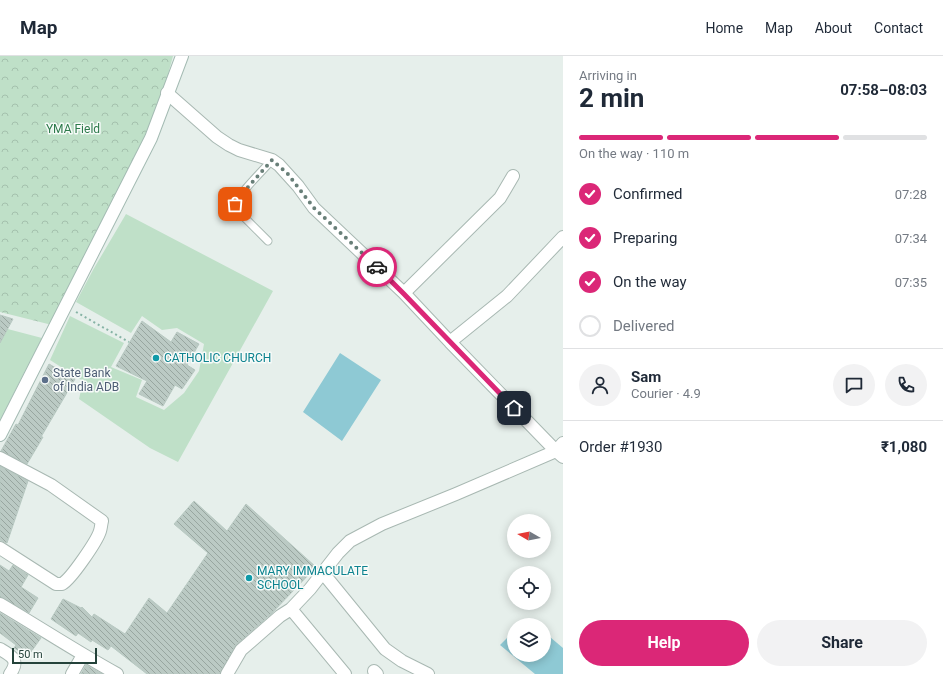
<!DOCTYPE html>
<meta charset="utf-8">
<style>
:root{--surface:#fff;--page:#f2f2f3;--text:#1f2937;--muted:#747a83;--line:#e0e1e3;--accent:#db2777}
body{margin:0;font-family:Roboto,sans-serif;background:var(--page);color:var(--text);height:100vh;display:flex;flex-direction:column;font-size:15px;white-space:nowrap}
*{box-sizing:border-box;margin:0}
p{font-size:13px;color:var(--muted)}
.icon{flex:none;width:22px;height:22px;fill:none;stroke:currentColor;stroke-width:2;stroke-linecap:round;stroke-linejoin:round}
.map{position:relative;flex:1;overflow:hidden}
.drawer{display:flex;flex-direction:column;background:var(--surface);width:380px}
.drawer>*{flex:none}
.needle{width:26px;rotate:279deg}
.fabs{position:absolute;left:507px;top:458px;display:grid;gap:8px}
.fabs a{display:grid;place-items:center;width:44px;height:44px;border-radius:50%;background:var(--surface);box-shadow:0 2px 10px #0003;font-size:20px}
.scale{position:absolute;left:12px;bottom:10px;width:85px;box-sizing:border-box;padding-left:4px;border:2px solid #24423a;border-top:0;font-size:11px;line-height:14px;white-space:nowrap;color:#24423a;-webkit-text-stroke:3px #f7fbf9;paint-order:stroke}
.pin{position:absolute;display:grid;place-items:center;width:34px;height:34px;color:#fff;margin:-17px;border-radius:8px;box-shadow:0 2px 6px #0006}
.courier{position:absolute;display:grid;place-items:center;width:40px;height:40px;margin:-20px;border:3px solid #db2777;border-radius:50%;background:#fff;color:#222;box-shadow:0 1px 5px #0007}
.overview em{font-style:normal;font-weight:700}
.overview div{display:flex;flex-direction:column-reverse}
.overview{display:flex;align-items:center;justify-content:space-between;height:68px;padding:0 16px}
h1{font-size:26px;font-weight:700;line-height:30px}
.bar{display:grid;grid-template-columns:repeat(4,1fr);gap:6px 4px;align-content:center;height:48px;padding:0 16px}
.bar i{height:5px;border-radius:3px;background:var(--line)}
.bar .selected{background:var(--accent)}
.bar p{grid-column:span 4}
.line{display:flex;align-items:center;gap:10px;padding:0 16px;border-top:1px solid var(--line)}
.line div{flex:1}
.round{display:grid;place-items:center;flex:none;width:42px;height:42px;border-radius:21px;background:var(--page)}
ol{padding:0 16px;list-style:none}
li{display:flex;align-items:center;gap:12px;height:44px}
li p{margin-inline-start:auto}
li .icon{padding:4px;border-radius:50%;background:var(--accent);color:#fff;stroke-width:4}
li:last-child{color:var(--muted)}
li i{width:22px;height:22px;border:2px solid var(--line);border-radius:50%}
.button{display:flex;gap:8px;margin-top:auto;padding:8px 16px}
.button a{flex:1;height:46px;border-radius:24px;background:var(--accent);color:#fff;font-size:16px;font-weight:700;line-height:46px;text-align:center}
.button a+a{background:var(--page);color:var(--text)}
header{display:flex;align-items:center;gap:24px;box-sizing:border-box;height:56px;padding:0 20px;background:var(--surface);border-bottom:1px solid var(--line)}
header strong{font-size:19px}
nav{display:flex;gap:22px;margin-inline-start:auto;font-size:14px}
main{display:flex;flex:1;min-height:0}
.map>svg:first-child{display:block}
.grass{fill:#bfe0c8}
.forest{fill:url(#forest-crowns)}
.water{fill:#8ec9d4}
.building{fill:url(#building-back-hatch);stroke:#b8c9c2}
.lines{fill:none;stroke-linecap:round;stroke-linejoin:round}
.lane-casing{stroke:#a8b8b2;stroke-width:9}
.street-casing{stroke:#a8b8b2;stroke-width:14}
.secondary-casing{stroke:#a4bbb3;stroke-width:14}
.path{stroke:#86b3a5;stroke-width:2;stroke-dasharray:2 3;stroke-linecap:butt}
.lane{stroke:#fff;stroke-width:7}
.street{stroke:#fff;stroke-width:12}
.secondary{stroke:#fff;stroke-width:12}
.done{stroke:#687f78;stroke-width:4;stroke-dasharray:0 7.2}
.route{stroke:#db2777;stroke-width:5}
.culture-dot{fill:#0f9aa8;stroke:#f7fbf9;stroke-width:1.5}
.service-dot{fill:#5c6f8a;stroke:#f7fbf9;stroke-width:1.5}
.labels{text-anchor:middle;stroke-width:3;stroke-linejoin:round;paint-order:stroke}
.park-label{font-size:12px;fill:#2d7a4b;stroke:#f7fbf9}
.culture-label{font-size:12px;fill:#0d838f;stroke:#f7fbf9;text-anchor:start}
.service-label{font-size:12px;fill:#4e5e75;stroke:#f7fbf9;text-anchor:start}
</style>
<header>
<strong>Map</strong>
<nav><a>Home</a><a>Map</a><a>About</a><a>Contact</a></nav>
</header>
<main>
<div class="map">
<svg width="563" height="618" viewBox="0 0 563 618">
<defs>
<pattern id="forest-crowns" width="20" height="18" patternUnits="userSpaceOnUse"><rect width="20" height="18" fill="#bfe0c8"/><path d="M2 6a3 3 0 1 1 6 0M12 15a3 3 0 1 1 6 0" fill="none" stroke="#a4c1ad"/></pattern>
<pattern id="building-back-hatch" width="6" height="6" patternUnits="userSpaceOnUse"><rect width="6" height="6" fill="#bbcac4"/><path d="M-1 5l2 2M0 0l6 6M5-1l2 2" fill="none" stroke="#98a6a0"/></pattern>
</defs>
<rect width="100%" height="100%" fill="#e6efeb"/>
<path class="grass" d="M126 158 273 235 178 406 150 392 79 343 83 325 50 304 70 260 124 287 111 311 142 324 136 341 164 354 184 337 199 315 204 288 177 272 162 274 142 260 131 277 76 246 93 214Z
M0 271 42 282 0 364Z"/>
<path class="forest" d="M0 0H173L151 82 56 270 0 256Z"/>
<path class="water" d="M340 297 381 324 342 385 303 356Z
M514 575V599H544V576L563 592V618H535L500 589Z"/>
<path class="building" d="M0 259 13 263 0 287Z
M142 265 171 286 177 276 199 288 187 309 195 314 182 333 175 329 163 350 139 338 147 325 116 310Z
M49 308 75 323 41 381H43L27 408 1 395 16 368 18 369Z
M0 410 28 425 7 487 0 484Z
M194 445 227 475 246 448 316 511 271 558 236 589 220 618H147L111 590 108 594 92 584 91 586 78 577 76 580 51 563 63 543 81 552 82 551 92 561 94 558 125 578 149 542 167 557 208 497 174 468Z
M0 509 9 515 13 509 28 519 21 531 38 542 29 557 0 541Z
M0 557 41 582 28 600 14 592 16 589 0 577Z
M86 609 98 616 102 618H81Z"/>
<g class="lines">
<g class="lane-casing">
<path id="lane" d="M268 185 238 155C236 152 235 150 236 146 238 139 265 112 272 104"/>
</g>
<g class="street-casing">
<path id="street" d="M167 37 217 81 229 89 239 94 272 104 279 109 298 130 314 152 404 237 450 286 507 240 563 181
M404 237 500 142 513 120
M563 387 556 395 563 401
M0 402 51 429 102 465C101 469 101 472 100 475 97 485 71 523 62 528H56L0 492
M323 517 385 593 402 605 428 618
M0 548C39 571 77 596 117 618
M291 553 345 618
M0 593C12 600 20 604 10 618
M374 615 377 618
M72 618 83 599
M227 618 241 594 280 560 291 553 310 533 338 497 350 485 382 468 456 438 556 395 450 286"/>
</g>
<g class="secondary-casing">
<path id="secondary" d="M0 379 151 82 182 0"/>
</g>
<path class="path" d="M76 256 129 286"/>
<use href="#lane" class="lane"/>
<use href="#street" class="street"/>
<use href="#secondary" class="secondary"/>
</g>
<g class="lines">
<path class="done" d="M235 148 236 144 241 139 272 104 287 117 314 152 377 211"/>
<path class="route" d="M377 211 404 238 514 352"/>
</g>
<g class="culture-dot">
<circle cx="156" cy="302" r="4"/>
<circle cx="249" cy="522" r="4"/>
</g>
<circle class="service-dot" cx="45" cy="324" r="4"/>
<g class="labels">
<g class="park-label">
<text x="73" y="77">YMA Field</text>
</g>
<g class="culture-label">
<text x="164" y="306">CATHOLIC CHURCH</text>
<text x="257" y="519">MARY IMMACULATE<tspan x="257" dy="14">SCHOOL</tspan></text>
</g>
<g class="service-label">
<text x="53" y="321">State Bank<tspan x="53" dy="14">of India ADB</tspan></text>
</g>
</g>
</svg>
<div class="fabs">
<a><svg class="needle" viewBox="-14 -14 28 28"><path d="M0-13l5 13h-10z" fill="#e53935"/><path d="M0 13l5-13h-10z" fill="#747a83"/></svg></a>
<a><svg class="icon" aria-label="locate" viewBox="0 0 24 24"><circle cx="12" cy="12" r="6"/><path d="M12 2v4M12 18v4M2 12h4M18 12h4"/></svg></a>
<a><svg class="icon" aria-label="layers" viewBox="0 0 24 24"><path d="M12 4l9 5-9 5-9-5zM3 14l9 5 9-5"/></svg></a>
</div>
<div class="scale">50 m</div>
<div class="pin" style="left:235px;top:148px;background:#ea580c"><svg class="icon" aria-label="bag" viewBox="0 0 24 24"><path d="M5 8h14l-1 12H6zM9 8a3 3 0 0 1 6 0"/></svg></div>
<div class="pin" style="left:514px;top:352px;background:#1f2937"><svg class="icon" aria-label="home" viewBox="0 0 24 24"><path d="M3 11l9-7 9 7M6 9v11h12V9"/></svg></div>
<div class="courier" style="left:377px;top:211px"><svg class="icon" aria-label="car" viewBox="0 0 24 24"><path d="M5 17H2v-5l4-1 3-4h7l3 4 3 1v5h-3M9 17h6M6 11h13"/><circle cx="7" cy="17" r="2"/><circle cx="17" cy="17" r="2"/></svg></div>
</div>
<section class="drawer">
<div class="overview"><div><h1>2 min</h1><p>Arriving in</p></div><em>07:58–08:03</em></div>
<div class="bar"><i class="selected"></i><i class="selected"></i><i class="selected"></i><i></i><p>On the way · 110 m</p></div>
<ol>
<li><svg class="icon" aria-label="check" viewBox="0 0 24 24"><path d="M5 12l5 5 9-10"/></svg>Confirmed<p>07:28</p></li>
<li><svg class="icon" aria-label="check" viewBox="0 0 24 24"><path d="M5 12l5 5 9-10"/></svg>Preparing<p>07:34</p></li>
<li><svg class="icon" aria-label="check" viewBox="0 0 24 24"><path d="M5 12l5 5 9-10"/></svg>On the way<p>07:35</p></li>
<li><i></i>Delivered</li>
</ol>
<div class="line" style="height:72px"><a class="round"><svg class="icon" aria-label="person" viewBox="0 0 24 24"><circle cx="12" cy="8" r="4"/><path d="M4 21q1-7 8-7t8 7"/></svg></a><div><b>Sam</b><p>Courier · 4.9</p></div><a class="round"><svg class="icon" aria-label="chat" viewBox="0 0 24 24"><path d="M4 5h16v11H9l-5 4z"/></svg></a><a class="round"><svg class="icon" aria-label="phone" viewBox="0 0 24 24"><path d="M5 4h4l2 5-3 2q2 4 5 5l2-3 5 2v4C11 20 4 13 5 4z"/></svg></a></div>
<div class="line" style="height:52px"><div>Order #1930</div><b>₹1,080</b></div>
<div class="button"><a>Help</a><a>Share</a></div>
</section>
</main>
